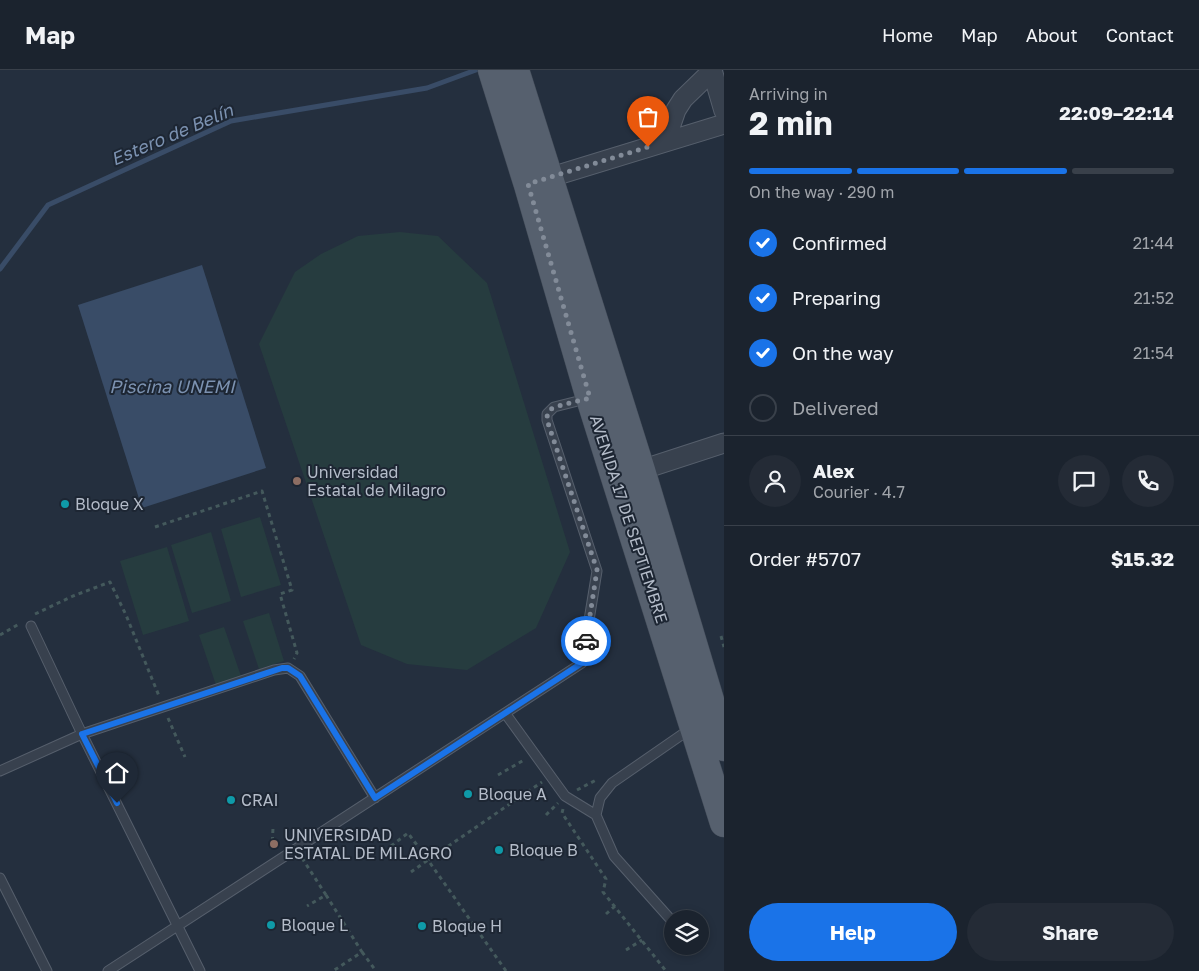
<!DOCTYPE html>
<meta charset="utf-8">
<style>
:root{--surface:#1b232e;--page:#242b36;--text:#f1f3f6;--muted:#a0a4aa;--line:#39404a;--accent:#1a73e8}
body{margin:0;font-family:"Golos Text",sans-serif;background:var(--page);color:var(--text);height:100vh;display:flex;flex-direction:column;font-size:19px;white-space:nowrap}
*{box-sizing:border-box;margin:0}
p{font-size:16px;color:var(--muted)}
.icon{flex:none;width:28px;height:28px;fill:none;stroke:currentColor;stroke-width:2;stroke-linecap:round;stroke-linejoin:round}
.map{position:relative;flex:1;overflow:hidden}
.panel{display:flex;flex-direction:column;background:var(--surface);width:475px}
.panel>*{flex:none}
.fabs{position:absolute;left:664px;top:840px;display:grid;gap:10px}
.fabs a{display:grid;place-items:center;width:45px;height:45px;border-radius:50%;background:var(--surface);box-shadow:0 2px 8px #0003,0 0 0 1px var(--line);font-size:25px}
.pin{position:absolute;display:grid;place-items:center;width:42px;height:42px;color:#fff;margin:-51px -21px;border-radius:50% 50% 50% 0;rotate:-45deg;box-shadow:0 0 5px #0007}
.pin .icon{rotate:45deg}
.courier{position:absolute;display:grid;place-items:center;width:50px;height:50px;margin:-25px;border:4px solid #1a73e8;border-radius:50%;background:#fff;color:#222;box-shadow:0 1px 6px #0007}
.head em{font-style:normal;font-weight:700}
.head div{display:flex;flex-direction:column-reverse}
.head{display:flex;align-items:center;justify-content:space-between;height:85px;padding:0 25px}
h1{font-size:32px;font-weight:700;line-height:38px}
.bar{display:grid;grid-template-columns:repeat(4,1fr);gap:8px 5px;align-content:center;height:60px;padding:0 25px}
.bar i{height:6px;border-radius:4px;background:var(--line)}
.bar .active{background:var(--accent)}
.bar p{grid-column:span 4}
.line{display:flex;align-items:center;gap:12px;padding:0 25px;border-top:1px solid var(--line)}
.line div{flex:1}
.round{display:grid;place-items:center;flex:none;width:52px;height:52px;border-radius:26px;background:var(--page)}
ol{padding:0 25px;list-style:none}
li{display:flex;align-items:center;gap:15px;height:55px}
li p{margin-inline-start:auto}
li .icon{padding:5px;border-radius:50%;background:var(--accent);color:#fff;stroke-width:4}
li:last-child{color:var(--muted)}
li i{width:28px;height:28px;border:2px solid var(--line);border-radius:50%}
.primary-button{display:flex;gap:10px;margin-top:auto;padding:10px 25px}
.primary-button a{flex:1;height:58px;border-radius:30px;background:var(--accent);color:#fff;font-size:20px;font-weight:700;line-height:58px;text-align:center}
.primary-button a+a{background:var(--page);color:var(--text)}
header{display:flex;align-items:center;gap:30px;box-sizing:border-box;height:70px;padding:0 25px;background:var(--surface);border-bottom:1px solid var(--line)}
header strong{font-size:24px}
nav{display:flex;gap:28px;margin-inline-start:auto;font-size:18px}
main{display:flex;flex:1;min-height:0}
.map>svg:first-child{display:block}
.green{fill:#263c3f}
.water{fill:#394c67}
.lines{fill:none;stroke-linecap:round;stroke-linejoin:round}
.stream{stroke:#394c67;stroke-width:5}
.service-casing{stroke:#565f6c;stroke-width:11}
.minor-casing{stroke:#565f6c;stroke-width:21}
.primary-casing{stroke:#414a57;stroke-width:29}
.path{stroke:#44595c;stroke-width:3;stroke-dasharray:4 4;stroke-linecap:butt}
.service{stroke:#38414e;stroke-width:9}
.minor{stroke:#38414e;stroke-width:19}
.primary{stroke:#56606e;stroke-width:28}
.done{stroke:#828b98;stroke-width:5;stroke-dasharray:0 9}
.route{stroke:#1a73e8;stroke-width:6}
.education-dot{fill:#8d6e63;stroke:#1d2633;stroke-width:2}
.culture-dot{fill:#0f9aa8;stroke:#1d2633;stroke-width:2}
.labels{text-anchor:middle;stroke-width:4;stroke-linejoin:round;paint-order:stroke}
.poi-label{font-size:16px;fill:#b4bcc9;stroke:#1d2633;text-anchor:start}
.street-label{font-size:16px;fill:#b4bcc9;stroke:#1d2633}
.water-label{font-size:18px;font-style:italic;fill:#7c92b1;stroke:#1d2633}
</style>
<header>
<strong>Map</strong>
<nav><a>Home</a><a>Map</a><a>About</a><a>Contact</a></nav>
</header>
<main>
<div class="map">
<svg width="724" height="901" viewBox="0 0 724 901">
<rect width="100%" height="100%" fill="#242f3e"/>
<path class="green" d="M400 162 438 166 487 213 570 482 536 558 467 600 407 594 361 575 259 274 295 202 321 184 358 166Z
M260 447 281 515 241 527 221 459Z
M211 462 231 531 192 543 171 475Z
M167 477 189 551 143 565 120 491Z
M269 543 284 591 259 599 243 551Z
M224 557 241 606 216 615 199 565Z"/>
<path class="water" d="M202 195 266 398 142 438 78 235Z"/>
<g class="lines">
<path class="stream" d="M0 199 48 135 231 51 427 18 476 0"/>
<g class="service-casing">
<path id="service" d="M31 556 82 664 200 901
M505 643 565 726 596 745 614 786 672 851
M0 701 82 664 274 600 288 598 300 606 375 728
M596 745 600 728 612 713 690 659
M0 808 47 901
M108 901 582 593 597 501 547 350V344L554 337 586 329"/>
</g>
<g class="minor-casing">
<path id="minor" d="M712 0 724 41
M665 72 676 40 683 29 712 1
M538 111 724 54
M641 400 724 373"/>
</g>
<g class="primary-casing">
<path id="primary" d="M492 0 528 115 590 328 724 753
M515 0 641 400 724 677"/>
</g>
<path class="path" d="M155 457 262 421 292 520 280 524 297 583 294 589
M35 544 73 526 110 512 126 545 159 626
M0 565 19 554
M721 566 724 577
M168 648 185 687
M498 705 524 690
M577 720 598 709
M563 739 562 743 606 809 603 822 666 901
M546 745 558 733
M391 776 408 763 428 790 411 802
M272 779 273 758
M302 788 326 825 307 836
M326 825 362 882 333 901
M606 844 615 836
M463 863 474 856
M626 880 642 870
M362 882 376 901
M506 901 428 790 542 712"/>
<use href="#service" class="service"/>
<use href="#minor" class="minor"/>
<use href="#primary" class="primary"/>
</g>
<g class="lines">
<path class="done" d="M586 571 597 500 547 350C547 343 548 341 554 337L590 328 528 114 648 77"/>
<path class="route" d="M117 733 82 664 282 598H288L300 606 375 728 582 593 586 571"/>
</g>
<g class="education-dot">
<circle cx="297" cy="411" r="5"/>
<circle cx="274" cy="774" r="5"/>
</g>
<g class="culture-dot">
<circle cx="65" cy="434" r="5"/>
<circle cx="468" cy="724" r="5"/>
<circle cx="231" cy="730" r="5"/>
<circle cx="499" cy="780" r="5"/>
<circle cx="271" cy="855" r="5"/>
<circle cx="422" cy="856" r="5"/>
</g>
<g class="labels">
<g class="poi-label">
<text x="307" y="408">Universidad<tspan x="307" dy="18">Estatal de Milagro</tspan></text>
<text x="75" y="440">Bloque X</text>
<text x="478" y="730">Bloque A</text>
<text x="241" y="736">CRAI</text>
<text x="284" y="771">UNIVERSIDAD<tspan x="284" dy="18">ESTATAL DE MILAGRO</tspan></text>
<text x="509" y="786">Bloque B</text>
<text x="281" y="861">Bloque L</text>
<text x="432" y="862">Bloque H</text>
</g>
<g class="street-label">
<text transform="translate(629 449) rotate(72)" y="6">AVENIDA 17 DE SEPTIEMBRE</text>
</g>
<g class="water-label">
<text transform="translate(172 65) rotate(-23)" y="6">Estero de Belín</text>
<text x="172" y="323">Piscina UNEMI</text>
</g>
</g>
</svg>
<div class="fabs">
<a><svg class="icon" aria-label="layers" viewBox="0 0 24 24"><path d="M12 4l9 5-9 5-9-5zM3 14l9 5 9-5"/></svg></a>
</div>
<div class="pin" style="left:648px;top:77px;background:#ea580c"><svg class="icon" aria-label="bag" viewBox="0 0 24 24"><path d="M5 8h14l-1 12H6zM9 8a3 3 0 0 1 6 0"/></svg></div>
<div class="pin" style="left:117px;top:733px;background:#1f2937"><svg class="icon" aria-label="home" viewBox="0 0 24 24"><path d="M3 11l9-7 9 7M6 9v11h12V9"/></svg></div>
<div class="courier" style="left:586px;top:571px"><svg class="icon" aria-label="car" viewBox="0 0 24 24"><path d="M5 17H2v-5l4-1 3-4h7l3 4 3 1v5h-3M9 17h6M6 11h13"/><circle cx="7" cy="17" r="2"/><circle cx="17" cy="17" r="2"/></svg></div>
</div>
<section class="panel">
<div class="head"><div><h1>2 min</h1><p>Arriving in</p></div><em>22:09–22:14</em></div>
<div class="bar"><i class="active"></i><i class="active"></i><i class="active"></i><i></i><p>On the way · 290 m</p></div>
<ol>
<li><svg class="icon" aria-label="check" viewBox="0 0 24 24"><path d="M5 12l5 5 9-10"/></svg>Confirmed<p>21:44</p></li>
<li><svg class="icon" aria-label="check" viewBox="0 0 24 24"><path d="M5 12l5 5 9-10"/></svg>Preparing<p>21:52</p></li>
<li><svg class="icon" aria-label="check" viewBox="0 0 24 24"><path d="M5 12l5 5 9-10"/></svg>On the way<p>21:54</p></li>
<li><i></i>Delivered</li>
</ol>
<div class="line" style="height:90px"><a class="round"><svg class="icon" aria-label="person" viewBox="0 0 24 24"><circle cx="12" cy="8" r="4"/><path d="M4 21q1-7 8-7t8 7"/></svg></a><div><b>Alex</b><p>Courier · 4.7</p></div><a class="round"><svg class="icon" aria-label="chat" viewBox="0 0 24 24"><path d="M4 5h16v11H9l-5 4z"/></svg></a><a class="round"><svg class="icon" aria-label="phone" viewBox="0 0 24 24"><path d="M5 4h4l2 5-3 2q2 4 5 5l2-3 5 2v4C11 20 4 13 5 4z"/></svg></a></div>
<div class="line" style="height:65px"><div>Order #5707</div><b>$15.32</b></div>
<div class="primary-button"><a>Help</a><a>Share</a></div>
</section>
</main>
